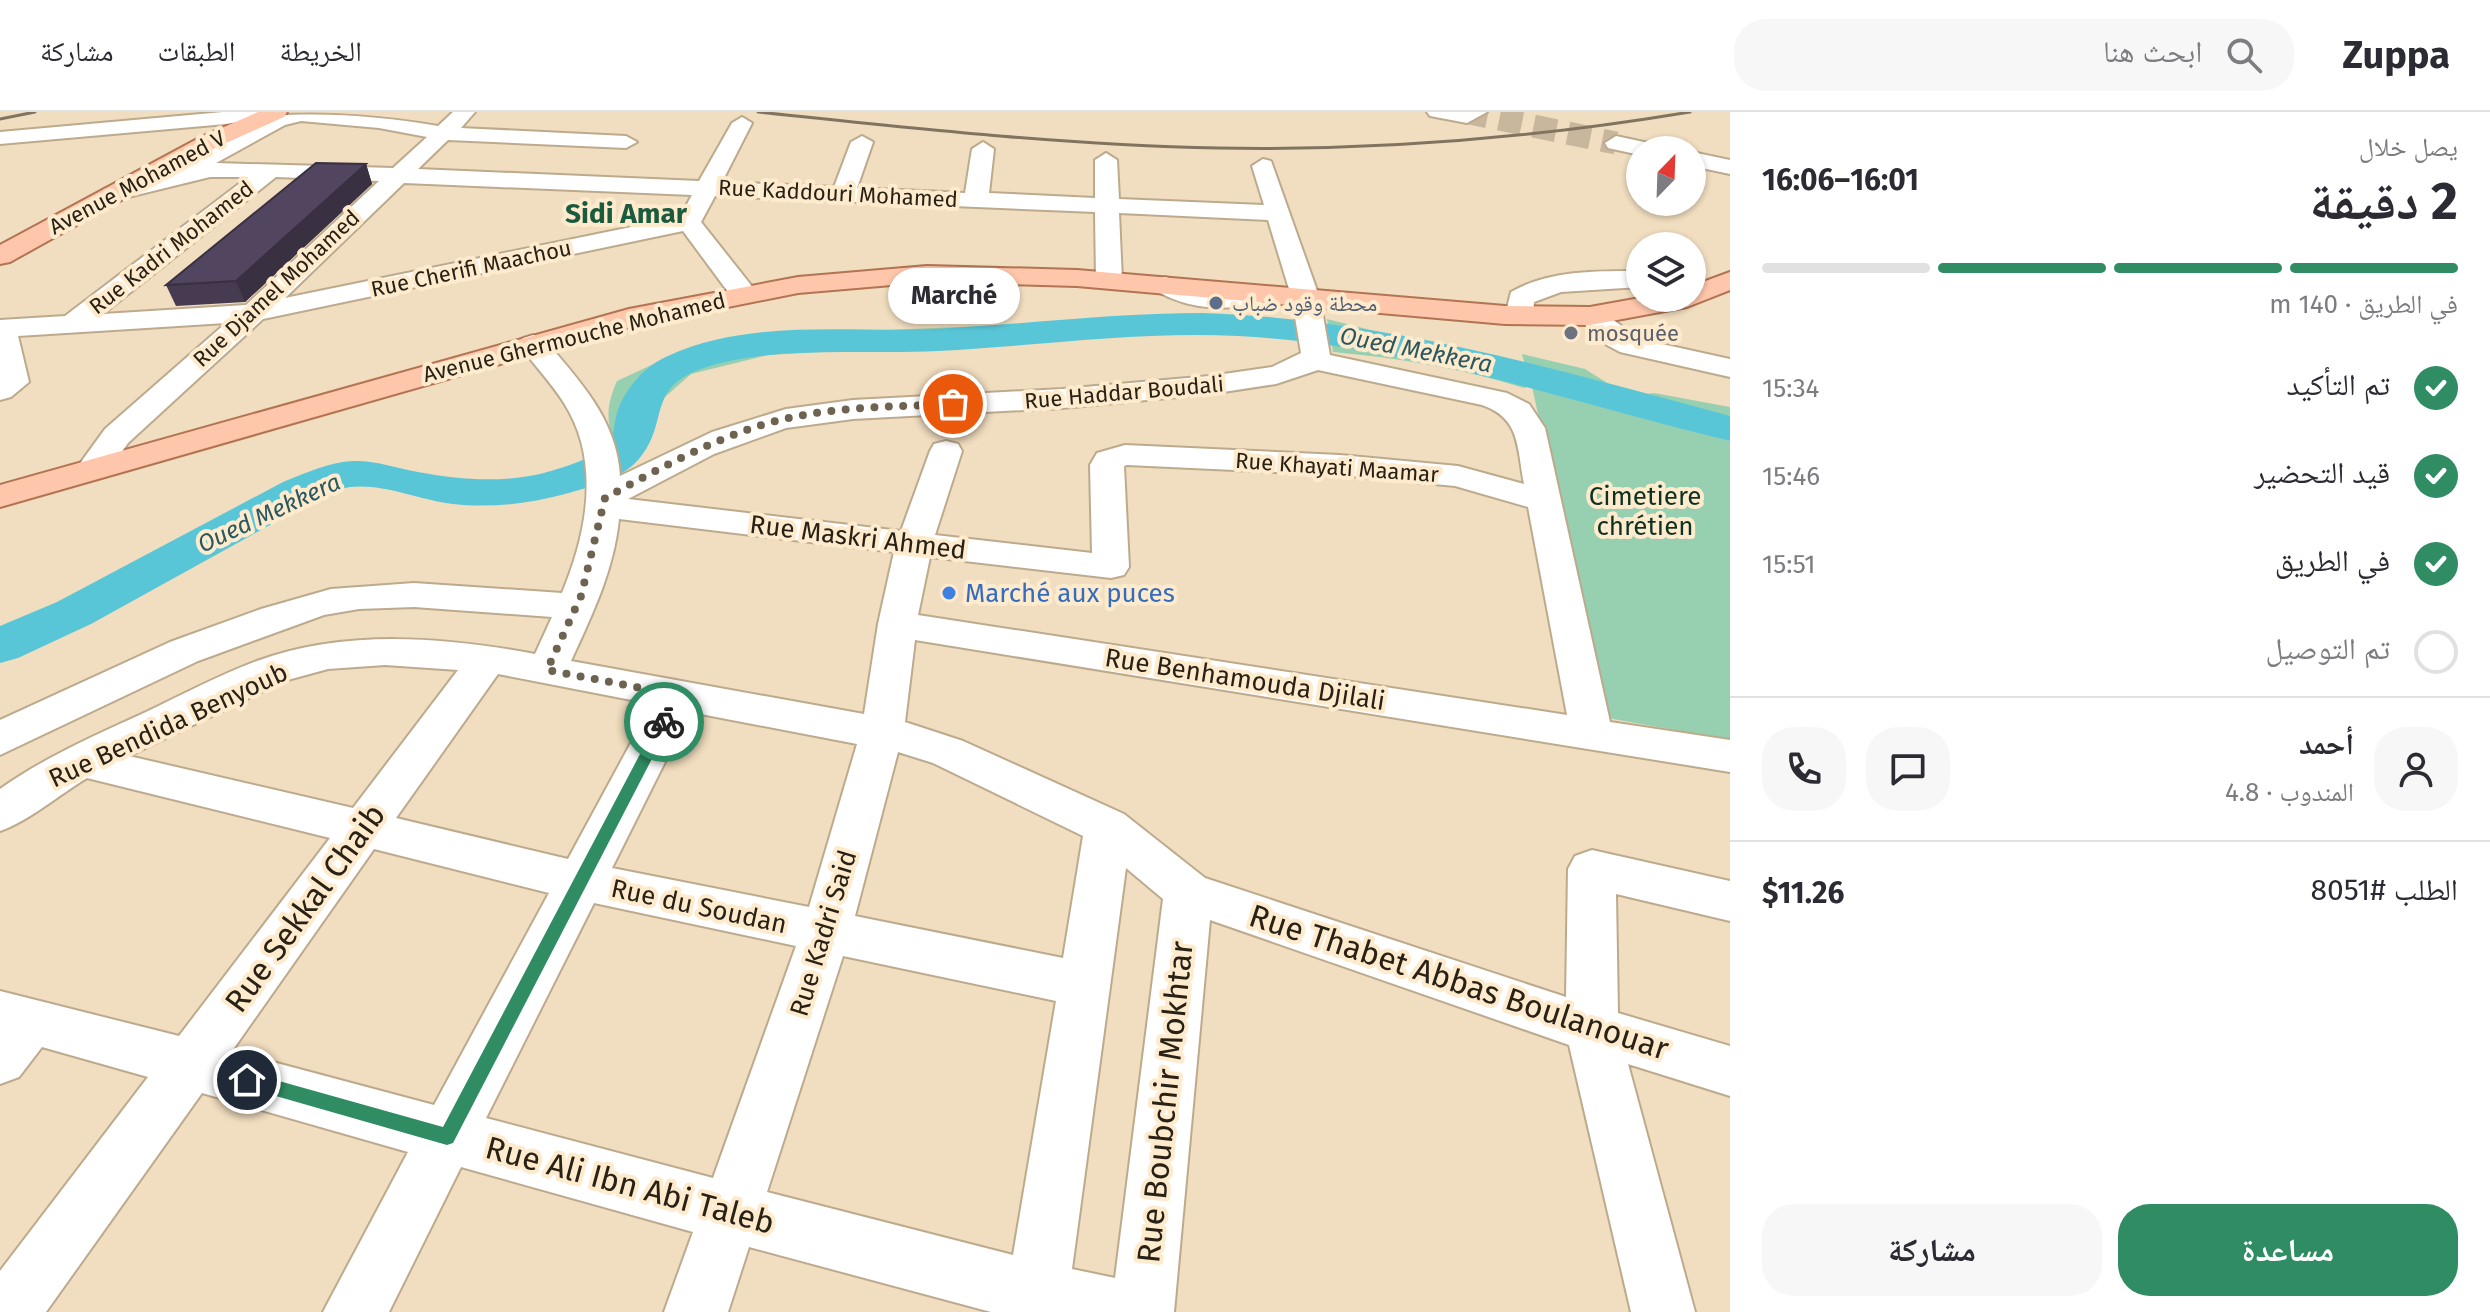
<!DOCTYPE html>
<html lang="ar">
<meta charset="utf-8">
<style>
:root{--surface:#fff;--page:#f7f7f7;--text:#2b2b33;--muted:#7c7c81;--line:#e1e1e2;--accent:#2f8c63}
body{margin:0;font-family:"Fira Sans","Noto Naskh Arabic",sans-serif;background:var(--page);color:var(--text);direction:rtl;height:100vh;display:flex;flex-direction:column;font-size:30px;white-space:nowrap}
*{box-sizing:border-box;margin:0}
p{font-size:26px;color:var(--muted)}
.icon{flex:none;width:44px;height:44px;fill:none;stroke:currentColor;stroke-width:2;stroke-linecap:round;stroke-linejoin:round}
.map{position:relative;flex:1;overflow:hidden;direction:ltr}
.drawer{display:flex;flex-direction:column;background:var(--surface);width:760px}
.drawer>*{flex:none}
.needle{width:52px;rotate:23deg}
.fabs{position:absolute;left:1626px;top:24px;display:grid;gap:16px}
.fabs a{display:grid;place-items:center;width:80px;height:80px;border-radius:50%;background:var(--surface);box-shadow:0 2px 6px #0004;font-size:40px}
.pin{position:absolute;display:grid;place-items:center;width:68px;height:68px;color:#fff;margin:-34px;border:4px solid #fff;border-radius:50%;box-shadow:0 2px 8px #0007}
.courier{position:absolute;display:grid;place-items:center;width:80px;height:80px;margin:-40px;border:6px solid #2f8c63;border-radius:50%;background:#fff;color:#222;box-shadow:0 2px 10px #0007}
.bubble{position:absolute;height:56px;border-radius:28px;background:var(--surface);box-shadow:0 2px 6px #0004;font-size:26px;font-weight:700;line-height:56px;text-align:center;direction:rtl}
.headline em{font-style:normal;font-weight:700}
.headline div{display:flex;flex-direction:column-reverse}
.headline{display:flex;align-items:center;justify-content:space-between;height:136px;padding:0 32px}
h1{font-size:52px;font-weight:700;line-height:60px}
.bar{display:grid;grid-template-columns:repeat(4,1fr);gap:12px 8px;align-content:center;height:96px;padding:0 32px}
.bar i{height:10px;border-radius:6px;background:var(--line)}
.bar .active{background:var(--accent)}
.bar p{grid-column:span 4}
.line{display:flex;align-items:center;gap:20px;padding:0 32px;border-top:2px solid var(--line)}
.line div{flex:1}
.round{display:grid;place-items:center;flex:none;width:84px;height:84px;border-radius:32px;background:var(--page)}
ol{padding:0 32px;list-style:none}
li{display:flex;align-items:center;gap:24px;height:88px}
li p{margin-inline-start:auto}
li .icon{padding:8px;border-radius:50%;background:var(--accent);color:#fff;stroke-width:4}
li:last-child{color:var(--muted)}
li i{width:44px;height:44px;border:4px solid var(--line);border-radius:50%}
.button{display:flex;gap:16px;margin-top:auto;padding:16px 32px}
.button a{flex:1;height:92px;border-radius:32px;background:var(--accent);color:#fff;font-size:32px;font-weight:700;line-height:92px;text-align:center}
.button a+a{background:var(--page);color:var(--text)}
header{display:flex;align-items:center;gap:48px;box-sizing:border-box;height:112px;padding:0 40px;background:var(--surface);border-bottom:2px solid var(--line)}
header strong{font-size:38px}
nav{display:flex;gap:44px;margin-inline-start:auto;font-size:28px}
.search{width:560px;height:72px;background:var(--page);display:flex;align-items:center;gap:20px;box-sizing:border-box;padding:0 28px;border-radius:32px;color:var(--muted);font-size:30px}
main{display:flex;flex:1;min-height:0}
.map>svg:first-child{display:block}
.green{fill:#97cfb1}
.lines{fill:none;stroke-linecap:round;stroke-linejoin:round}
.river{fill:#59c6d8;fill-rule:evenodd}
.minor-tunnel{stroke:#c9b79d;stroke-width:23;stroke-dasharray:23 12;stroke-linecap:butt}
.minor-casing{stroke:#bdaa8d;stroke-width:4}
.major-casing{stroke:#b27452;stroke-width:4}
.minor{fill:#fff;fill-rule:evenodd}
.major{fill:#fec7ab;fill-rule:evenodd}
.rail{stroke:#807460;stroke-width:3}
.wall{fill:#473b52}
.shaded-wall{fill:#393042}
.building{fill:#52455f;stroke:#393042;stroke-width:2}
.route{fill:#2f8c63}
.done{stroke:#6e6351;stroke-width:8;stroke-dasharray:0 14.4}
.service-dot{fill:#5c6f8a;stroke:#feeacc;stroke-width:3}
.worship-dot{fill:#6b7280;stroke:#feeacc;stroke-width:3}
.shop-dot{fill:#3f7fe0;stroke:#feeacc;stroke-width:3}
.labels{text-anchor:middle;stroke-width:8;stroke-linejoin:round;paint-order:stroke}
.far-street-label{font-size:22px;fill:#282116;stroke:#feeacc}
.far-service-label{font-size:22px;fill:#4e5e75;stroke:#feeacc;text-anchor:start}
.far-worship-label{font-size:22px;fill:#5b616d;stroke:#feeacc;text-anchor:start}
.far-water-label{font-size:24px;font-style:italic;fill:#295860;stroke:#feeacc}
.park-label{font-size:26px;fill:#0c3222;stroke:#feeacc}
.street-label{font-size:26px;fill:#282116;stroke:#feeacc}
.shop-label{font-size:26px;fill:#366cbe;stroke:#feeacc;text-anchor:start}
.far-district-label{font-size:28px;font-weight:bold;fill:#1a5a3e;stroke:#feeacc}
.near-street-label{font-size:32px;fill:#282116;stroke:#feeacc}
</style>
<header>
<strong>Zuppa</strong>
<div class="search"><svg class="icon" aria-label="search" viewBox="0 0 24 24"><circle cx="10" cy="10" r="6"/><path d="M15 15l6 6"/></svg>ابحث هنا</div>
<nav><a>الخريطة</a><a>الطبقات</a><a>مشاركة</a></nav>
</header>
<main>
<section class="drawer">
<div class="headline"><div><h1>2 دقيقة</h1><p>يصل خلال</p></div><em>16:01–16:06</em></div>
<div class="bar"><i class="active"></i><i class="active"></i><i class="active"></i><i></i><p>في الطريق · 140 m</p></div>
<ol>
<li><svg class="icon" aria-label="check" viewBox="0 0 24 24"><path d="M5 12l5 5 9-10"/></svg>تم التأكيد<p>15:34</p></li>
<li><svg class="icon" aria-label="check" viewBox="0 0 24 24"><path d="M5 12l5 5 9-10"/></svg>قيد التحضير<p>15:46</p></li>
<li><svg class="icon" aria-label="check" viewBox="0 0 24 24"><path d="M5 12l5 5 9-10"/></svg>في الطريق<p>15:51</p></li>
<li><i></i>تم التوصيل</li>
</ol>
<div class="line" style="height:144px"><a class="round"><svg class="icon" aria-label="person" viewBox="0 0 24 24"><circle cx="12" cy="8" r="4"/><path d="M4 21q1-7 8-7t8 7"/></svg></a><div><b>أحمد</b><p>المندوب · 4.8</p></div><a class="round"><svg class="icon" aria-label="chat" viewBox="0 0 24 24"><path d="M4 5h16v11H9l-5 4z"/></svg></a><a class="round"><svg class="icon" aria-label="phone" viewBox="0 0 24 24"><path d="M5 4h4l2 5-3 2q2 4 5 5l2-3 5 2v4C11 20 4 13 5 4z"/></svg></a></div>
<div class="line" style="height:104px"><div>الطلب #8051</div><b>$11.26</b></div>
<div class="button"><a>مساعدة</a><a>مشاركة</a></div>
</section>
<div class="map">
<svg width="1730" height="1200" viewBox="0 0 1730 1200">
<rect width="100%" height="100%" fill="#f1ddbf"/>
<path class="green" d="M1220 204 1289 209 1288 213H1276L1293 219 1294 227 1196 220 768 243 691 262 657 292 621 349C609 316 602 303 617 269L673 243 687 246 686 240 730 229 814 221Z
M1327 207 1526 257 1522 242 1585 257 1609 272 1640 283 1654 281 1730 295V325L1532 273 1524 276C1461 256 1398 246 1333 240Z
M1532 274 1730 329V628L1602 605Z"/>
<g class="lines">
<path class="river" d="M1203 201C1384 207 1557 257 1730 304V329C1567 289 1408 233 1238 224 1138 219 1038 234 938 239 864 243 786 233 713 253 642 273 672 308 639 347 622 367 589 375 565 382 528 392 491 396 453 392 420 388 383 371 350 375 338 377 326 384 315 388L91 512 18 546 0 551V514L57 490 283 370C306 361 329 350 353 349 375 348 396 356 418 360 459 368 504 371 544 361 564 355 596 347 609 329 615 321 614 310 617 301 625 276 645 254 668 244 750 206 850 221 937 217 1026 212 1114 201 1203 201Z"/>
<path class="minor-tunnel" d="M1465 0 1616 31"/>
<g class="minor-casing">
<path id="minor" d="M223 0H276L274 4C325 0 387 5 438 14L453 0H475L461 16 626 24 637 30 626 36 448 28 418 57 699 69 732 11 742 5 752 11 722 70 834 75 851 30 862 24 873 30 857 76 965 81 972 37 983 30 994 37 989 81 1095 86V48L1106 41 1117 48 1119 87 1264 93 1252 54 1263 47 1271 49 1320 187 1330 243 1507 281 1529 292 1545 316 1610 610 1730 628V660L915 528 905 610 963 629 1124 702 1205 766 1566 885 1568 757 1575 744 1592 738 1730 769V809L1616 782 1618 901 1730 934V984L1628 952 1695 1200H1631L1569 933 1210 808 1174 1200H991L749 1135 728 1200H664L693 1120 461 1055 389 1200H323L408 1040 202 981 46 1200H0V1159L148 965 42 935 19 965 0 972V879L179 924 330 726 87 666C60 682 29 709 0 719V677C45 645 96 623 146 600 182 583 219 563 257 549 345 517 444 525 535 542L552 505 414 495 359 497 324 503 198 549 0 643V608L170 530 261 497 331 477 414 471 562 481C587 421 601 349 564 291 551 270 533 252 519 232L523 226 533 223 543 226C578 267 617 307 620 364L712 320 786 297 853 288 1062 277 1210 264 1272 255 1301 241 1292 187 1268 108 1119 101 1122 168 1118 174H1100L1096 168 1095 100 715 84 701 110 758 182 754 188H734L683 119 263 207 128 331 105 364 93 367 81 364 76 357 105 317 226 211 18 224 29 270 11 285 0 288V208L65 204 248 65H210L112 89 104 87 100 82 104 77 183 58 181 55 184 50 269 5 226 12 0 32V20ZM301 9 379 16 427 25 393 56 216 51 285 13ZM276 65 379 69 246 193 103 202ZM404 71 692 83 680 105 285 186ZM1318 258 1482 293C1521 306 1517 337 1524 372L1458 354 1340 343 1125 333 1097 341 1090 353 1092 441 935 423 962 339 958 332 946 329 934 332 930 339 901 419 628 387 714 342 786 316 853 307 1062 296 1210 282 1276 272ZM1127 353 1340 363 1455 374 1528 395 1567 603 918 503 930 445 1111 466 1124 463 1129 455 1124 354ZM619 407 894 440 878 512 864 602 571 549C592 503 614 458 619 407ZM385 553 458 558 353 696 129 644 284 569 328 557ZM498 562 652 592 568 747 396 706ZM690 600 857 632 809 795 612 756ZM898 640 933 651 1083 724 1063 846 855 804ZM374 737 549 781 434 993 232 939ZM1126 756 1163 787 1115 1166 1072 1157ZM594 791 796 834 713 1066 486 1006ZM843 844 1056 889 1013 1143 767 1080Z
M1427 0H1487L1467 11 1430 4Z
M1616 24 1658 33 1661 38H1640V43L1608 36 1605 31Z
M1692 40 1730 48V62L1692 54Z
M1640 159V175L1561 180 1534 190 1533 204 1529 210 1519 212 1509 210 1505 204 1511 180C1549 158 1598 159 1640 159Z
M1165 165C1182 169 1196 180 1215 181 1234 182 1254 172 1273 176L1277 182 1273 188C1231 199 1194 200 1156 179L1152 173 1156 167Z
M1590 196 1600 198 1639 227 1730 247V265L1620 240 1607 233 1576 204 1580 198Z"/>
</g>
<g class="major-casing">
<path id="major" d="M258 0H287L284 5 215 36 10 150 0 152V133L199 26Z
M927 154 1077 158 1505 194 1590 195 1640 186H1692V174L1730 160V178L1687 195 1590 213 1505 212 1077 174 927 170 798 181 633 214 0 395V373L629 197 798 165Z"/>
</g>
<use href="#minor" class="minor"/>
<use href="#major" class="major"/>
<path class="rail" d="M758 0C911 16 1064 33 1218 36 1377 39 1534 26 1690 0
M0 7 35 0"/>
</g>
<path class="wall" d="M366 52 372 72 245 190 176 194 166 173Z"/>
<path class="shaded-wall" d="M366 52 372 72 245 190 236 169Z"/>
<path class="building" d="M316 51 366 52 236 169 166 173Z"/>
<path class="route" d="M664 605 671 610 453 1031 447 1033 241 974 238 968 241 963 247 960 443 1015 657 610Z"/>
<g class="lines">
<path class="done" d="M664 610 678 583 547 558 581 484 605 386C655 359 707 330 762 313 823 294 890 295 953 292"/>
</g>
<circle class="service-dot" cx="1216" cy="191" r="8"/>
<circle class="worship-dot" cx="1571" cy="221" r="8"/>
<circle class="shop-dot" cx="949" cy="481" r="8"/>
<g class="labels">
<g class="far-street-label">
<text transform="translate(137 70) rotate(-28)" y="8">Avenue Mohamed V</text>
<text transform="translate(838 81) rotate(3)" y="8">Rue Kaddouri Mohamed</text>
<text transform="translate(171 135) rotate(-38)" y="8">Rue Kadri Mohamed</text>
<text transform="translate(471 156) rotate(-12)" y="8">Rue Cherifi Maachou</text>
<text transform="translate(276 176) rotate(-43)" y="8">Rue Djamel Mohamed</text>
<text transform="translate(574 225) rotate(-14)" y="8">Avenue Ghermouche Mohamed</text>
<text transform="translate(1124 280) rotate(-5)" y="8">Rue Haddar Boudali</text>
<text transform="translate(1337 355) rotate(4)" y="8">Rue Khayati Maamar</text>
</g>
<g class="far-service-label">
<text x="1232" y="199">محطة وقود ضباب</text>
</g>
<g class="far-worship-label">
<text x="1587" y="229">mosquée</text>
</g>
<g class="far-water-label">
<text transform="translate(1416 238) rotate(11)" y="8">Oued Mekkera</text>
<text transform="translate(269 401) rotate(-25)" y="8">Oued Mekkera</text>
</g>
<g class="park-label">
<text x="1645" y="393">Cimetiere<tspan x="1645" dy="30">chrétien</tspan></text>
</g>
<g class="street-label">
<text transform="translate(858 425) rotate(7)" y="9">Rue Maskri Ahmed</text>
<text transform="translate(1245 567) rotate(9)" y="9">Rue Benhamouda Djilali</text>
<text transform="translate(168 613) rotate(-25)" y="9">Rue Bendida Benyoub</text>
<text transform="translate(699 794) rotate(12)" y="9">Rue du Soudan</text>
<text transform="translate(823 821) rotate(-73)" y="9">Rue Kadri Said</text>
</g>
<g class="shop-label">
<text x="965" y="490">Marché aux puces</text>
</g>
<g class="far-district-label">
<text x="626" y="111">Sidi Amar</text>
</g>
<g class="near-street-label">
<text transform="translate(305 796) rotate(-54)" y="11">Rue Sekkal Chaib</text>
<text transform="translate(1459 870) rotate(18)" y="11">Rue Thabet Abbas Boulanouar</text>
<text transform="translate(1165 990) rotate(-84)" y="11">Rue Boubchir Mokhtar</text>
<text transform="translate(630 1073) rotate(15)" y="11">Rue Ali Ibn Abi Taleb</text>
</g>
</g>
</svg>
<div class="fabs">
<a><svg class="needle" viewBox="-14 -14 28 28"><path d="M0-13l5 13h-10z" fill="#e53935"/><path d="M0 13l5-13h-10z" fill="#7c7c81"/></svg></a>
<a><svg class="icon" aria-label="layers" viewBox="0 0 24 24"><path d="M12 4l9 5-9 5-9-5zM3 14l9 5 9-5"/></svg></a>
</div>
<div class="pin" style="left:953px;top:292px;background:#ea580c"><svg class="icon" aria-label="bag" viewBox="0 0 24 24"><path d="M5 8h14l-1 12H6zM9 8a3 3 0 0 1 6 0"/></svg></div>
<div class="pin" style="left:247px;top:968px;background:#1f2937"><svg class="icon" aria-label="home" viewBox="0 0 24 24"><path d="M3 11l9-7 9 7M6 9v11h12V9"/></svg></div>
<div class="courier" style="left:664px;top:610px"><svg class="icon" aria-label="bike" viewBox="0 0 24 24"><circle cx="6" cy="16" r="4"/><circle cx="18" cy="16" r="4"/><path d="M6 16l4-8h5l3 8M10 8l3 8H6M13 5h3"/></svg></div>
<div class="bubble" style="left:888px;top:156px;width:132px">Marché</div>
</div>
</main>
